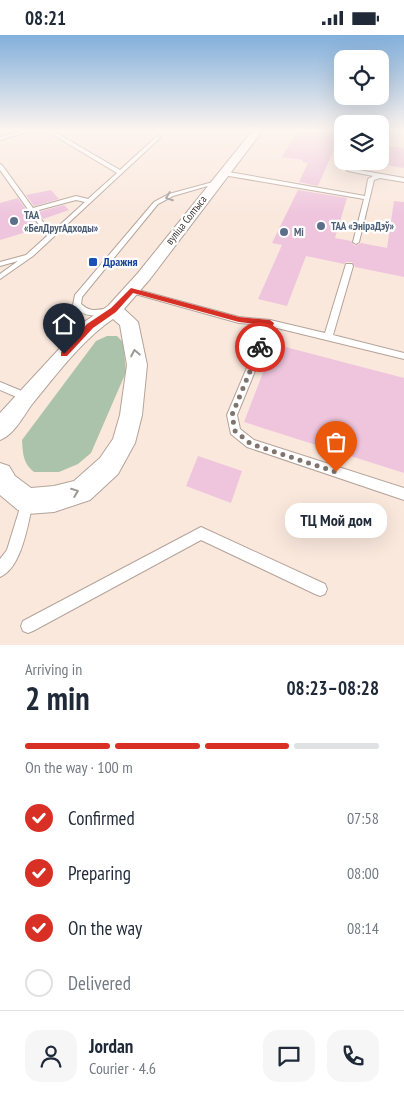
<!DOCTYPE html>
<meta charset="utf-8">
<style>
:root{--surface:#fff;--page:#f6f6f7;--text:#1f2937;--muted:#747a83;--line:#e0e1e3;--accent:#d93025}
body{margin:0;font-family:"PT Sans Narrow",sans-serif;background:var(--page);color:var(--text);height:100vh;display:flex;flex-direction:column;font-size:19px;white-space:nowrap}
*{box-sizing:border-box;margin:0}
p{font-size:16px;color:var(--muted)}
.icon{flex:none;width:28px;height:28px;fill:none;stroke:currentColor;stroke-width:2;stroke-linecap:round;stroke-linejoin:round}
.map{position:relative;height:610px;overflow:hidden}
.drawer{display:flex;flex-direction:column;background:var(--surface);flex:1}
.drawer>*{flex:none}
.buttons{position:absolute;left:334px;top:15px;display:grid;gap:10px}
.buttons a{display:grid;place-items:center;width:55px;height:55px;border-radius:10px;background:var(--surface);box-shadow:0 5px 20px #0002;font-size:25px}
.pin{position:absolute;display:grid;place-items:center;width:42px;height:42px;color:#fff;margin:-51px -21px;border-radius:50% 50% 50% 0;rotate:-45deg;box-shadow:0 0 5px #0007}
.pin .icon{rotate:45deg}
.courier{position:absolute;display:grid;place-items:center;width:50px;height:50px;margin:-25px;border:4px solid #d93025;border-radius:50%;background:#fff;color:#222;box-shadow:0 1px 6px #0007}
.bubble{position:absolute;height:35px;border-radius:15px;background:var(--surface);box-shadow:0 5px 20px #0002;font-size:16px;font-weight:600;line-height:35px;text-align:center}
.summary em{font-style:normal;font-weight:600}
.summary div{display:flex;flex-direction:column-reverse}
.summary{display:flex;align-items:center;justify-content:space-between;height:85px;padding:0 25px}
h1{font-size:32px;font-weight:600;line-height:38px}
.bar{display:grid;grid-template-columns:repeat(4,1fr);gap:8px 5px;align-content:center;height:60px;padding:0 25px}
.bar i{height:6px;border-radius:4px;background:var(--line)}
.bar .active{background:var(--accent)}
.bar p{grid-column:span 4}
.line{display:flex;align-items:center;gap:12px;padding:0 25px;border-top:1px solid var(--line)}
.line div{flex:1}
.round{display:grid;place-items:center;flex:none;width:52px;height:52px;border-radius:15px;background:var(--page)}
ol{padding:0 25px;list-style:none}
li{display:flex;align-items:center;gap:15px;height:55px}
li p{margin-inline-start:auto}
li .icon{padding:5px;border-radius:50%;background:var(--accent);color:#fff;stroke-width:4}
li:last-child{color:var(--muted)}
li i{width:28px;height:28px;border:2px solid var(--line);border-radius:50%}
.status{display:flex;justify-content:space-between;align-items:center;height:35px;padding:0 25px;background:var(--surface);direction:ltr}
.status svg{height:14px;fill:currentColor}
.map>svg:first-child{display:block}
.green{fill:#abc3ab}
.building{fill:#eec5dd}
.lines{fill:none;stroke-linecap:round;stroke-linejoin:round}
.service-casing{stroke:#b4a399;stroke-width:2}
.minor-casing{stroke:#b4a399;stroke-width:2}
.service{fill:#fff;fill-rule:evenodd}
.minor{fill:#fff;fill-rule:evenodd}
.oneway{stroke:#9e9a98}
.route{fill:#d93025}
.done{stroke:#7f746e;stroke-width:5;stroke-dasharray:0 9}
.service-dot{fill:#5c6f8a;stroke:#fff;stroke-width:2}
.transit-dot{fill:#1a4fb4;stroke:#fff;stroke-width:2}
.labels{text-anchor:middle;stroke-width:4.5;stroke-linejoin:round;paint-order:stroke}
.far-service-label{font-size:11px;font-weight:bold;fill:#4e5e75;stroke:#fff;text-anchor:start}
.far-street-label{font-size:11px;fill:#3d3632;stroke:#fff}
.transit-label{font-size:12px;font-weight:bold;fill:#164399;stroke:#fff;text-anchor:start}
</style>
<div class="status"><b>08:21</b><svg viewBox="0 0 49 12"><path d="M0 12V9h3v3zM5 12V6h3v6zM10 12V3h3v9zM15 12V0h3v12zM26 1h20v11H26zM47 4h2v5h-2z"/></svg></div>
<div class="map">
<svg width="404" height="610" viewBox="0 0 404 610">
<rect width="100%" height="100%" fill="#fae8dd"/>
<path class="green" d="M107 301H117L123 307 126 337 91 418 78 429 59 437H34C23 428 23 419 22 405L96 306Z"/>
<path class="building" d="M298 95 341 98 318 151 299 147 308 128 302 127 303 125 282 122Z
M380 110 404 113V133L380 129Z
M51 155 59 164 34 171 26 160Z
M298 155 347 163 335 203 351 206 355 211 361 208 387 213 394 166 404 167V242L355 232 352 227H346L344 229 306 221 287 271 258 264 282 210 272 208Z
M18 163 35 187 26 189 30 196 0 205V168Z
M64 170 69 175 43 184 38 177Z
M274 309 404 343V438L244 387Z
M198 421 242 436 231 468 186 451Z"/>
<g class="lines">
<g class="service-casing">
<path id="service" d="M23 96H53L120 135 157 101 161 102 33 221 0 244V239L18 226 0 231V227L26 220 47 201 0 135V129L2 130 33 173 76 161 88 164 117 138 50 98H23L0 105V102ZM76 165 85 167 51 198 35 176Z
M351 126H356L353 134 404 143V147L380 143 374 145 359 207 356 209 353 207 364 164 223 140 220 138 223 136 365 161 368 144 373 141 348 136 347 135Z
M213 147 218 148 173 161 158 169 82 262 81 269C93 280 100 272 113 274L114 276 113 278C98 282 83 283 73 270L75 260 154 167 169 159Z
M346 229H352L353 231 333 300 404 318V324L273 292 237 380 240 394 254 405 404 453V465L247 412 231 399 227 380 265 290 239 288 128 257 127 255 131 253 239 282 270 285 325 298Z
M0 347 29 359 31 362 29 365 26 366 0 355Z
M27 461 31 463 33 467C28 488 22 533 0 542V524L7 515 23 463Z
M201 492 325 549 327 554 325 559 320 561 315 559 201 505 33 596 28 598 23 596 21 591 23 586Z"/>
</g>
<g class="minor-casing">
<path id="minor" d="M253 95H263L150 244 124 274 138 287 147 330 142 380 135 408 118 439 90 465 54 477 27 479 18 475 0 460V428L9 431 15 441 31 453 54 451 74 446 100 423 113 404 120 380 127 330 120 290 113 284C82 305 57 339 33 368 23 381 15 399 0 405V378L84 287 108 271 138 238Z"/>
</g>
<use href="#service" class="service"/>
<use href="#minor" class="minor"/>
</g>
<defs><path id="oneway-chevron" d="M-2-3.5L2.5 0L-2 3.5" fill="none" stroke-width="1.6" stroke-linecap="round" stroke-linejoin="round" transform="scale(1.25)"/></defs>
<g class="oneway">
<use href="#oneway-chevron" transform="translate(169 162) rotate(159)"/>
<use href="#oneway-chevron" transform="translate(135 318) rotate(-101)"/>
<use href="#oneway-chevron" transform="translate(75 457) rotate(-21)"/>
</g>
<linearGradient id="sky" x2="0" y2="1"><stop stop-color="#82afdb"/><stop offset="0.53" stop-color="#fdf5f0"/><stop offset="1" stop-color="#fdf5f0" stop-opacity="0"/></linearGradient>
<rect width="404" height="180" fill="url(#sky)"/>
<path class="route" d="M131 253 239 282 270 285 274 288 264 312 260 315 256 312 265 290 239 287 133 258 116 277 93 293 67 321H61V317L87 289 111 273Z"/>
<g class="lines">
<path class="done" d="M260 312 232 380 235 396 251 409 336 437"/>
</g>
<g class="service-dot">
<circle cx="14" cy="186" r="5"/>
<circle cx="321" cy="191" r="5"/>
<circle cx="284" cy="197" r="5"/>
</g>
<rect class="transit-dot" x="88" y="222" width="10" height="10" rx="2.5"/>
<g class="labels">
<g class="far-service-label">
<text x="24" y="184">ТАА<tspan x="24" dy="13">«БелДругАдходы»</tspan></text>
<text x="331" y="195">ТАА «ЭніраДэў»</text>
<text x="294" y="201">Mi</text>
</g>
<g class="far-street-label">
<text transform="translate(186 185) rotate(-52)" y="4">вуліца Солтыса</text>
</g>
<g class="transit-label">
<text x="103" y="231">Дражня</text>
</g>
</g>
</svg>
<div class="buttons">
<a><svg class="icon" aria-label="locate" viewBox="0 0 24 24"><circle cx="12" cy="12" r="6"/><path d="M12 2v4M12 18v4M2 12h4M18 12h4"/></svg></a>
<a><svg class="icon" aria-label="layers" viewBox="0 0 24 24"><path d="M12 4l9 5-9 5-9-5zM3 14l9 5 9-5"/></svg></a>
</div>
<div class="pin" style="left:336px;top:437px;background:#ea580c"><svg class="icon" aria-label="bag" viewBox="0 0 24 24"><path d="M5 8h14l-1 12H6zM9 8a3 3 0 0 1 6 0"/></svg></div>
<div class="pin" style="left:64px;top:319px;background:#1f2937"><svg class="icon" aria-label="home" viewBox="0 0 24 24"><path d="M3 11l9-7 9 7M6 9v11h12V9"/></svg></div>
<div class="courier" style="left:260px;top:312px"><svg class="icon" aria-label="bike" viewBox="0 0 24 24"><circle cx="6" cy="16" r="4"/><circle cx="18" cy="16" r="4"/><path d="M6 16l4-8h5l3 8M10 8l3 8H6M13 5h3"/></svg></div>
<div class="bubble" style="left:285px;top:468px;width:102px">ТЦ Мой дом</div>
</div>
<section class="drawer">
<div class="summary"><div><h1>2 min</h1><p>Arriving in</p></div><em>08:23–08:28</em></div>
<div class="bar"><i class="active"></i><i class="active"></i><i class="active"></i><i></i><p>On the way · 100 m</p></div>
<ol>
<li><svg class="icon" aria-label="check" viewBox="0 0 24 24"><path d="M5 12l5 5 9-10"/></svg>Confirmed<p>07:58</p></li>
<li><svg class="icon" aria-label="check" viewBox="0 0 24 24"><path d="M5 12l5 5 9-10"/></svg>Preparing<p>08:00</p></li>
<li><svg class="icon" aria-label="check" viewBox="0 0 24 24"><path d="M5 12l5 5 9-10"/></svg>On the way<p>08:14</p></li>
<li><i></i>Delivered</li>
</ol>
<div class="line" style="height:90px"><a class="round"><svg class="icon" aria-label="person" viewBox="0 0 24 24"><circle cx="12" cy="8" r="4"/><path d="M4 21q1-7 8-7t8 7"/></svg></a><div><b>Jordan</b><p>Courier · 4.6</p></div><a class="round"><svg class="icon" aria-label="chat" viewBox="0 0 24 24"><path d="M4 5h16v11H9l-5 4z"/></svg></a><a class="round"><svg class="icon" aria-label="phone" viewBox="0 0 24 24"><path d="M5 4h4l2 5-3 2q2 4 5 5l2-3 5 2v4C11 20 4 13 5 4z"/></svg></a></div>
</section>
